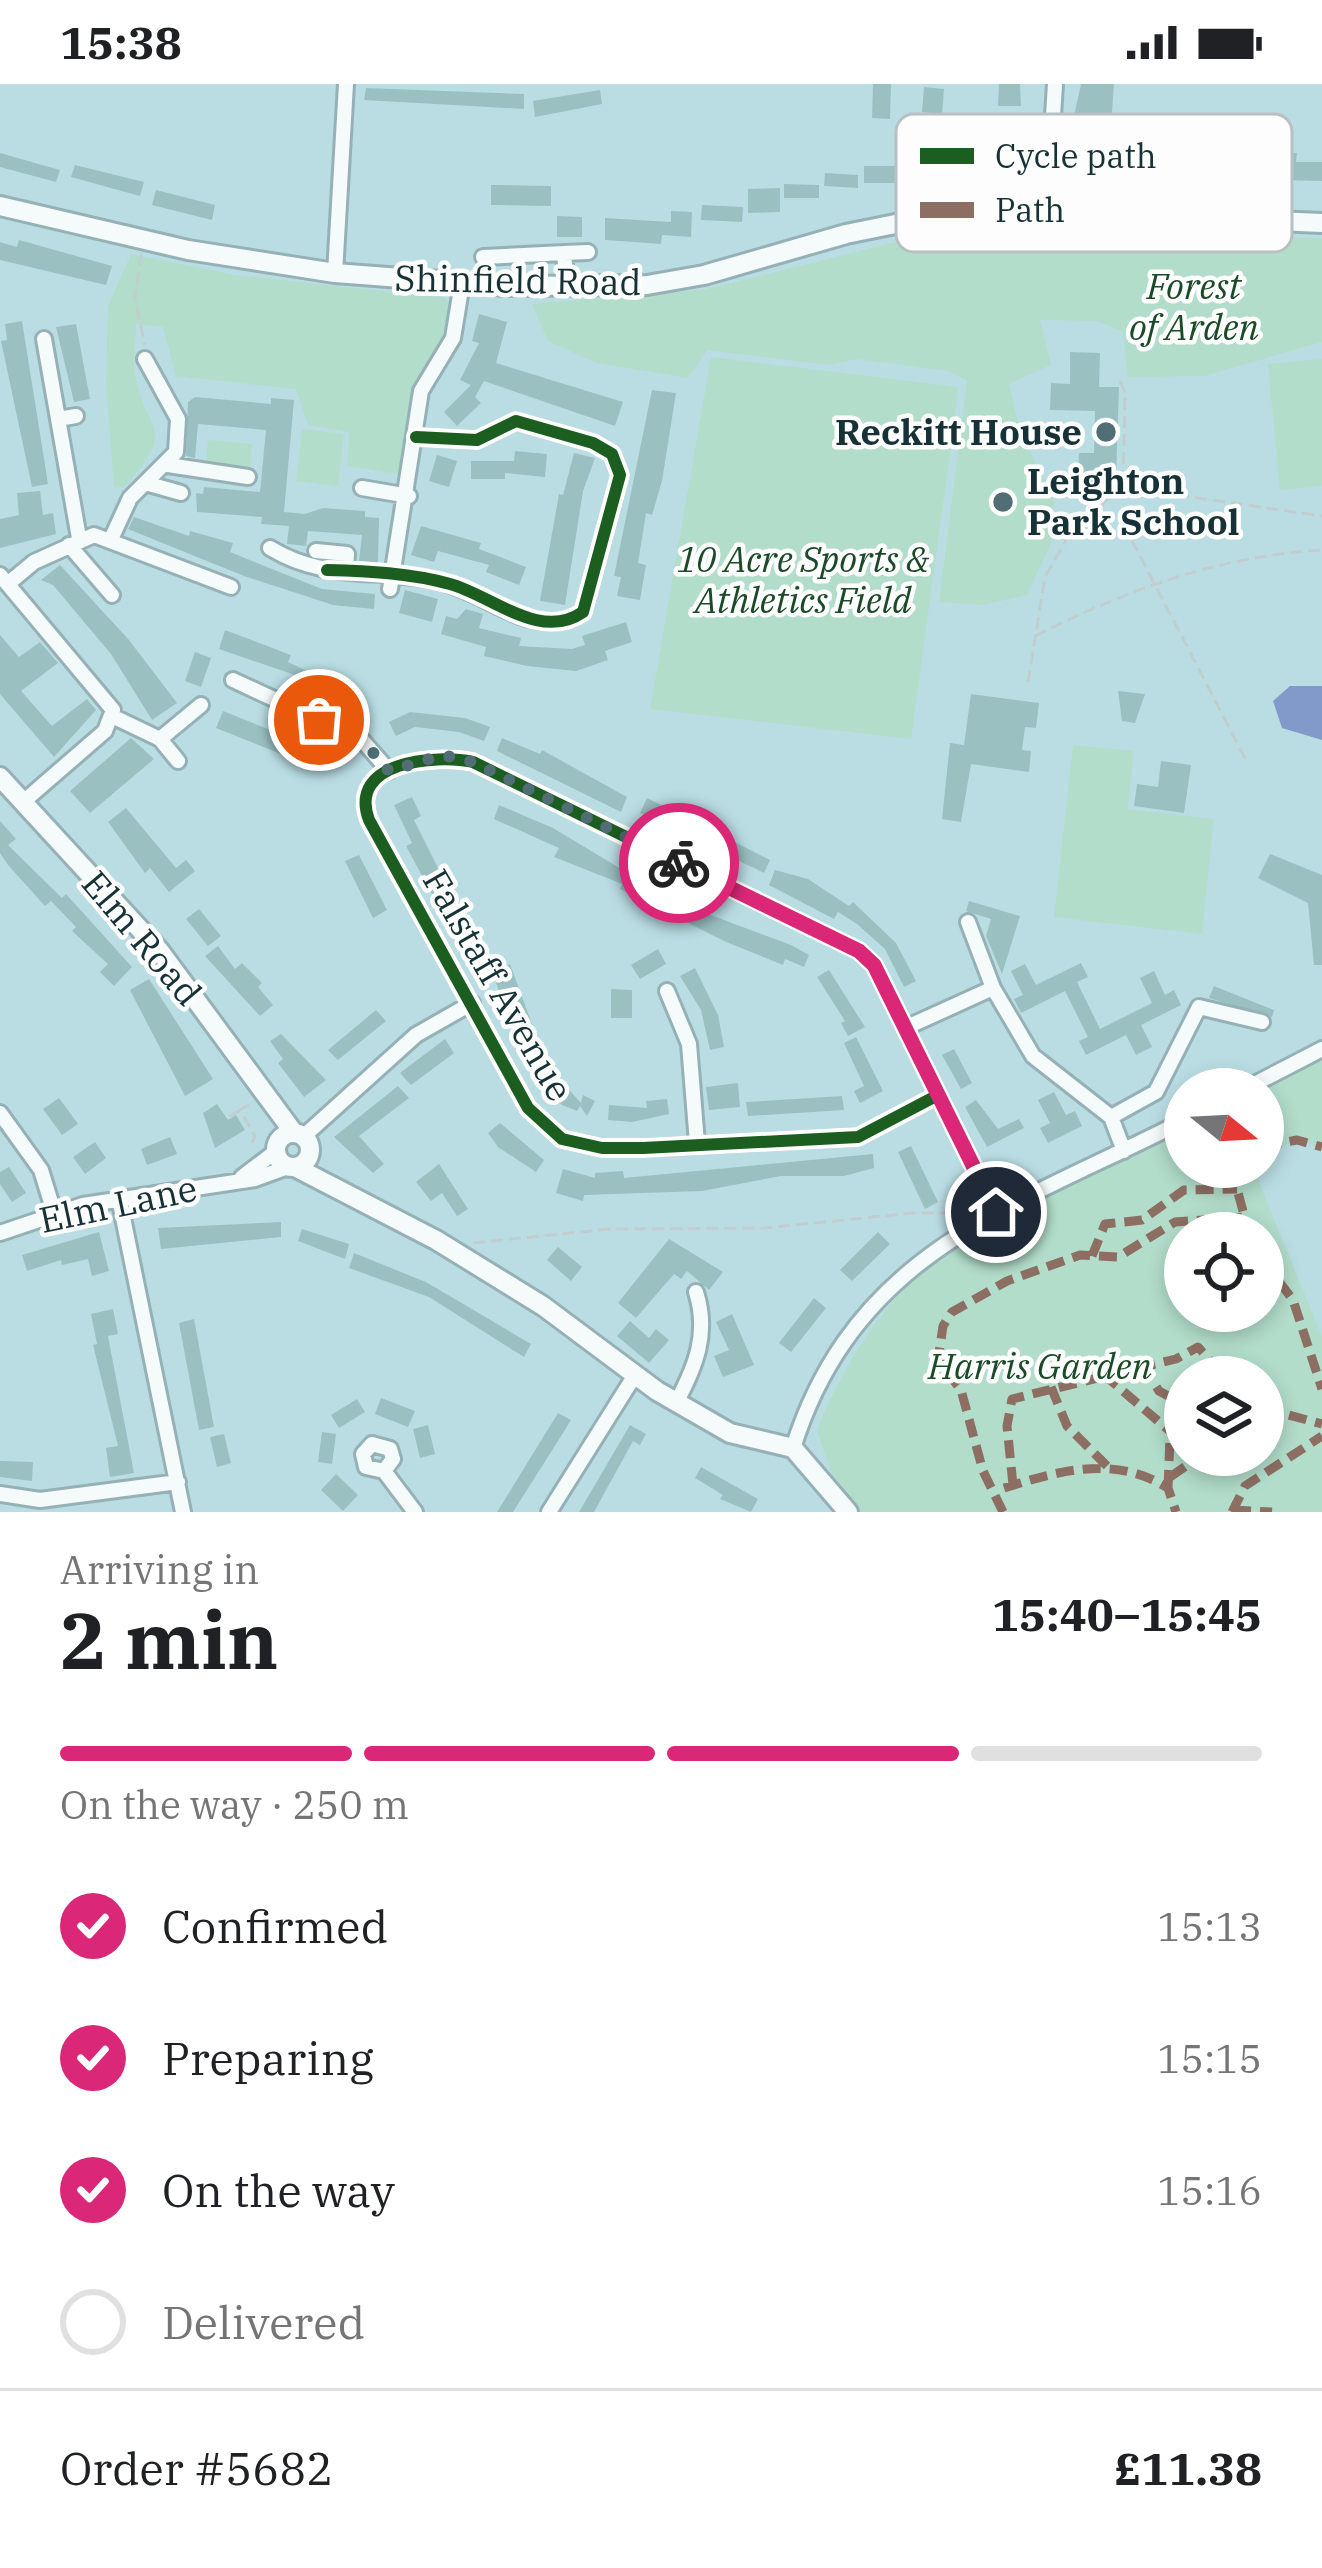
<!DOCTYPE html>
<meta charset="utf-8">
<style>
:root{--surface:#fff;--page:#f2f2f2;--text:#202124;--muted:#757577;--line:#e0e0e0;--accent:#db2777}
body{margin:0;font-family:"IBM Plex Serif",serif;background:var(--page);color:var(--text);height:100vh;display:flex;flex-direction:column;font-size:45px;white-space:nowrap}
*{box-sizing:border-box;margin:0}
p{font-size:39px;color:var(--muted)}
.icon{flex:none;width:66px;height:66px;fill:none;stroke:currentColor;stroke-width:2;stroke-linecap:round;stroke-linejoin:round}
.map{position:relative;height:1428px;overflow:hidden}
.side{display:flex;flex-direction:column;background:var(--surface);flex:1}
.side>*{flex:none}
.needle{width:78px;rotate:108deg}
.tools{position:absolute;left:1164px;top:984px;display:grid;gap:24px}
.tools a{display:grid;place-items:center;width:120px;height:120px;border-radius:50%;background:var(--surface);box-shadow:0 6px 18px #0003;font-size:60px}
.pin{position:absolute;display:grid;place-items:center;width:102px;height:102px;color:#fff;margin:-51px;border:6px solid #fff;border-radius:50%;box-shadow:0 3px 12px #0007}
.courier{position:absolute;display:grid;place-items:center;width:120px;height:120px;margin:-60px;border:9px solid #db2777;border-radius:50%;background:#fff;color:#222;box-shadow:0 3px 15px #0007}
.overview em{font-style:normal;font-weight:800}
.overview div{display:flex;flex-direction:column-reverse}
.overview{display:flex;align-items:center;justify-content:space-between;height:204px;padding:0 60px}
h1{font-size:78px;font-weight:800;line-height:90px}
.bar{display:grid;grid-template-columns:repeat(4,1fr);gap:18px 12px;align-content:center;height:144px;padding:0 60px}
.bar i{height:15px;border-radius:9px;background:var(--line)}
.bar .current{background:var(--accent)}
.bar p{grid-column:span 4}
.line{display:flex;align-items:center;gap:30px;padding:0 60px;border-top:3px solid var(--line)}
.line div{flex:1}
ol{padding:0 60px;list-style:none}
li{display:flex;align-items:center;gap:36px;height:132px}
li p{margin-inline-start:auto}
li .icon{padding:12px;border-radius:50%;background:var(--accent);color:#fff;stroke-width:4}
li:last-child{color:var(--muted)}
li i{width:66px;height:66px;border:6px solid var(--line);border-radius:50%}
.status{display:flex;justify-content:space-between;align-items:center;height:84px;padding:0 60px;background:var(--surface);direction:ltr}
.status svg{height:33px;fill:currentColor}
.map>svg:first-child{display:block}
.green{fill:#b2ddca;fill-rule:evenodd}
.water{fill:#829ac9}
.building{fill:#9bc0c2}
.lines{fill:none;stroke-linecap:round;stroke-linejoin:round}
.minor-casing{stroke:#95b1b6;stroke-width:20}
.major-casing{stroke:#95b1b6;stroke-width:24}
.path{stroke:#c2cdcf;stroke-width:3;stroke-dasharray:12 6;stroke-linecap:butt}
.minor{stroke:#f5fafb;stroke-width:14}
.major{stroke:#f5fafb;stroke-width:18}
.quiet{stroke:#8d6e63;stroke-width:9;stroke-dasharray:18 9;stroke-linecap:butt}
.cycleway-casing{stroke:#fdfdfd;stroke-width:20}
.cycleway{stroke:#1b5e20;stroke-width:12}
.done{stroke:#506e73;stroke-width:12;stroke-dasharray:0 21.6}
.route{stroke:#db2777;stroke-width:15}
.poi-dot{fill:#506e73;stroke:#fdfdfd;stroke-width:4.5}
.labels{text-anchor:middle;stroke-width:9;stroke-linejoin:round;paint-order:stroke}
.street-label{font-size:36px;fill:#173236;stroke:#fdfdfd}
.park-label{font-size:36px;font-style:italic;fill:#1a4a28;stroke:#fdfdfd}
.poi-label{font-size:36px;font-weight:bold;fill:#173236;stroke:#fdfdfd;text-anchor:end}
.key{fill:#fdfdfd;stroke:#b8c0c1;stroke-width:3}
.key-label{font-size:33px;fill:#173236}
</style>
<div class="status"><b>15:38</b><svg viewBox="0 0 49 12"><path d="M0 12V9h3v3zM5 12V6h3v6zM10 12V3h3v9zM15 12V0h3v12zM26 1h20v11H26zM47 4h2v5h-2z"/></svg></div>
<div class="map">
<svg width="1322" height="1428" viewBox="0 0 1322 1428">
<rect width="100%" height="100%" fill="#badde4"/>
<path class="green" d="M928 150 1322 154V258L1204 292 1128 293 1123 248 1097 237 1040 236 1051 281 1009 300 1020 347 1054 418 1053 455 1027 511 982 521 939 518 967 297 948 287 857 275 828 281 707 266 688 294 596 279 548 257 532 220 707 205Z
M131 170 235 191 445 214 453 223 443 254 413 303 405 391 347 382 349 348 308 341 296 305 176 292 163 243 136 240C136 255 133 274 135 289 145 353 180 337 126 402L114 404 106 301 108 222Z
M711 273 959 303 911 655 650 625Z
M1322 275V402L1280 406 1268 280Z
M302 345 344 350 338 402 296 397Z
M208 356 252 360 250 386 206 382Z
M1073 661 1134 667 1128 725 1214 735 1202 850 1054 833Z
M1322 971V1063L1297 1057 1263 1068 1261 1005Z
M1185 1046V1083H1253L1322 1253V1428H858L831 1388 817 1347C840 1283 894 1202 952 1162 1022 1114 1110 1085 1185 1046ZM1185 1149H1263V1227H1185ZM1185 1293H1263V1371H1185Z"/>
<path class="water" d="M1290 602H1322V656L1282 644 1273 617Z"/>
<path class="building" d="M873 0H891L890 35 872 34Z
M999 0H1020L1021 22H998Z
M1081 0H1114L1109 69H1101L1100 78 1075 76 1085 33 1074 32Z
M924 3 944 5 942 30 922 28Z
M366 4 524 10V25L364 16Z
M600 6 602 20 535 33 533 17Z
M1281 68 1297 69 1296 78H1322V97L1239 95V90L1210 87V95L1124 89 1125 69 1280 78Z
M0 69 60 86 56 98 0 83Z
M75 81 144 98 140 112 71 93Z
M864 82H898L899 99H864Z
M825 89 858 91V104L824 102Z
M784 100 819 101V114H784Z
M491 101 551 102V122L491 121Z
M780 104V128L748 129V105Z
M156 106 215 121 212 136 152 121Z
M702 121 743 123 742 138 701 136Z
M671 127 692 128 691 153 662 151 661 160 605 156V134L671 138Z
M557 132 582 133V153H557Z
M19 156 112 182 106 201 0 176V158L17 163Z
M479 230 507 238 496 279 623 318 615 342 484 297 475 313 481 319 457 342 444 328 471 301 460 296 479 259 472 257Z
M22 237 48 400 32 403 1 257 7 256 5 240Z
M76 240 90 315 74 318 56 243Z
M1070 268 1100 269 1099 303H1119L1116 394 1078 393 1079 369H1094L1095 327 1050 326 1051 299 1070 300Z
M652 306 676 309 662 397 652 431 646 429 638 479 646 481 640 516 617 512 621 493 614 492Z
M195 313 271 320V314L294 316 284 428 305 430 323 424 365 427V433L379 434 378 479 359 477 362 451 308 447 306 462 287 460 289 442 261 440 262 433 197 428 196 409 203 410 204 403 260 408 266 346 198 340 195 374 186 372 188 318Z
M515 367 547 370 545 393 505 389V395H471V377H514Z
M574 369 595 374 583 407 565 521 540 517 559 410 563 411Z
M437 371 457 377 449 403 429 397Z
M40 407 43 431 53 429 56 450 0 464V435L19 431 17 409Z
M134 433 189 452 190 447 233 459 230 468 322 505 375 510 374 525 333 521 244 492 128 445Z
M421 442 481 459 479 465 526 483 519 501 486 488 489 481 438 467 434 478 411 471Z
M60 481 129 556 177 619 152 636 111 570 53 501 41 496Z
M405 506 438 515 432 538 399 529Z
M466 525 483 530 479 544 521 554 519 562 572 565 585 561 582 552 626 538 632 558 605 567 608 576 576 587 527 582 484 572 486 563 441 550 446 532 457 535Z
M225 546 291 571 288 578 366 615 359 631 294 600 298 592 219 565Z
M0 551 19 573 40 558 58 579 21 607 52 642 87 615 96 626 54 673 0 610Z
M195 568 211 574 201 603 185 597Z
M1118 607 1145 610 1135 639 1122 637Z
M971 610 1039 619 1036 644 1025 643 1022 666 1031 667 1029 688 971 680 961 738 942 735 950 659 964 661Z
M223 627 288 653 281 670 216 644Z
M410 628 465 634 490 643 484 657 459 648 415 643 396 652 389 638Z
M131 654 154 675 90 729 70 707Z
M502 654 540 670 542 666 627 713 621 728 497 667Z
M1161 677 1191 681 1184 729 1134 722 1137 700 1158 703Z
M412 713 421 732 414 736 467 842 453 849 406 762 412 759 394 721Z
M647 714 770 776 764 789 640 729Z
M499 721 553 744 676 818 791 861 809 871 804 883 785 875 783 881 726 858 620 805 622 800 554 773 559 764 494 735Z
M126 724 176 784 186 776 195 787 169 808 150 784 145 789 108 738Z
M0 737 16 755 8 761 62 814 66 810 132 883 114 902 100 888 108 880 72 847 76 843 51 817 45 822 8 781 0 769Z
M1270 770 1322 791V881H1314L1308 819 1258 794Z
M359 771 387 826 373 834 345 777Z
M775 786 808 795 849 822 853 818 896 859 916 897 904 903 885 865 857 840 838 828 834 835 769 801Z
M969 817 1020 832 1002 890 986 852 991 835 966 827Z
M199 825 221 852 208 862 186 835Z
M218 862 235 885 242 879 262 899 258 903 273 921 260 932 205 872Z
M658 865 666 880 640 895 631 881Z
M1081 879 1088 893 1077 898 1100 945 1152 919 1140 894 1154 887 1165 911 1174 906 1181 921 1141 941 1152 963 1136 971 1126 951 1086 971 1079 957 1088 953 1065 907 1021 929 1014 915 1023 911 1011 887 1025 880 1036 901Z
M510 880 551 992 554 989 581 1019 583 1011 595 1017 587 1032 580 1022 577 1027 562 1021 533 991 492 889Z
M695 884 718 931 724 963 710 966 701 926 680 892Z
M829 886 865 943 848 952 841 939 845 937 817 893Z
M149 895 213 995 185 1012 130 906Z
M1214 902 1274 926 1272 933 1209 914Z
M611 905 632 906V934H611Z
M376 926 386 937 338 976 328 966Z
M281 950 326 996 304 1013 278 979 283 975 270 957Z
M856 953 883 1007 860 1019 854 1007 864 1002 844 959Z
M445 955 454 969 411 1001 400 989Z
M954 965 972 999 961 1005 942 971Z
M738 999 740 1023 709 1026 706 1003Z
M398 1002 409 1014 359 1052 384 1080 373 1089 334 1053Z
M1054 1008 1066 1031 1075 1027 1082 1042 1048 1059 1040 1044 1050 1039 1038 1016Z
M842 1012 844 1026 748 1032 746 1018Z
M59 1014 78 1040 62 1051 43 1025Z
M667 1015 669 1030 632 1038 608 1036 609 1021 647 1024 646 1017Z
M976 1016 998 1045 1019 1035 1024 1044 987 1063 965 1023Z
M217 1020 228 1036 236 1031 245 1046 215 1064 203 1029Z
M500 1039 544 1076 536 1088 498 1063 488 1049Z
M170 1053 177 1070 147 1081 141 1065Z
M95 1058 106 1074 85 1090 73 1073Z
M911 1062 938 1118 925 1125 898 1068Z
M873 1070 874 1084 844 1092H781L702 1107 584 1111 583 1117 556 1109 563 1085 595 1094V1089L623 1087 624 1094Z
M439 1080 468 1125 457 1132 442 1109 431 1117 416 1098Z
M9 1083 26 1109 12 1118 0 1100V1088Z
M281 1138V1153L161 1165 158 1144Z
M302 1145 349 1160 345 1175 298 1157Z
M99 1148 109 1187 92 1192 88 1175 62 1181 61 1176 27 1187 22 1171Z
M878 1148 890 1160 852 1197 840 1186Z
M669 1155 723 1188 709 1206 687 1187 681 1195 674 1190 636 1234 618 1219Z
M558 1163 582 1183 571 1197 547 1176Z
M354 1169 426 1198 531 1260 524 1273 429 1213 349 1184Z
M814 1214 826 1224 791 1268 779 1259Z
M113 1225 118 1250 108 1252 134 1389 110 1393 106 1364 118 1362 93 1261 97 1260 91 1230Z
M732 1230 754 1281 723 1293 714 1272 729 1266 716 1238Z
M194 1235 214 1343 199 1346 179 1239Z
M630 1237 649 1254 656 1245 669 1256 649 1279 617 1252Z
M381 1314 415 1327 408 1343 375 1330Z
M357 1315 365 1328 339 1344 331 1331Z
M558 1329 571 1336 558 1357 513 1428H497Z
M428 1341 435 1370 420 1374 413 1345Z
M630 1341 646 1350 640 1361 633 1357 594 1428H579Z
M322 1348 336 1350 332 1380 318 1378Z
M224 1350 231 1379 217 1383 210 1353Z
M0 1377 33 1378 32 1397 0 1393Z
M701 1383 758 1415 751 1428 720 1415 723 1411 695 1394Z
M336 1390 358 1411 343 1427 321 1406Z"/>
<g class="lines">
<g class="minor-casing">
<path id="minor" d="M1047 126 1055 0
M483 173 564 169
M335 189 346 0
M567 203 564 169 588 168
M44 255 79 454
M58 335 76 332
M168 381 248 393
M149 400 181 409
M362 404 409 412
M112 453 130 414 176 368 178 335 145 275
M69 461 112 511
M270 464C324 497 373 484 433 496 465 503 490 520 520 532 540 539 565 541 583 528L620 391 612 370 593 359 516 337 477 356 416 353
M316 467 347 470 346 486
M0 491 113 626 105 647 23 718
M10 498 34 478 94 451 231 503
M390 505 421 307 453 254 462 199
M233 596 362 656 389 687
M114 633 160 655 201 621
M160 655 178 677
M968 838 993 904
M667 907 689 960 697 1059
M905 944 993 904 1033 972 1111 1033 1124 1067
M1245 1005 1322 965
M938 1011 858 1053 643 1064H602L562 1055 528 1024 369 736C347 677 436 670 473 678L859 867 874 881 996 1128
M0 1029 41 1086 54 1128
M1111 1033 1156 1008 1199 923 1262 938
M304 1052 416 951 472 919
M242 1093 275 1068
M119 1114 183 1428
M0 1149 83 1121 255 1095 288 1083
M676 1319C696 1282 709 1249 696 1208
M793 1364C856 1164 1018 1122 1185 1036
M384 1387 393 1375 390 1365 372 1360 363 1370 366 1383 384 1387 415 1428
M0 1410 40 1416 178 1398
M549 1428 635 1291"/>
</g>
<g class="major-casing">
<path id="major" d="M0 122 188 166 335 189 507 202 647 201 704 191 846 150 974 124 1322 139
M0 693 159 866 294 1049
M276 1066a17 17 0 1 1 34 0a17 17 0 1 1-34 0Z
M295 1083 436 1156 543 1222 657 1307 730 1349 793 1364 848 1428"/>
</g>
<path class="path" d="M141 170 135 215 145 261
M1120 297 1125 309 1123 403 1322 432
M1123 404 1126 445 1246 676
M1035 552C1127 506 1218 472 1322 466
M1028 598 1045 493 1072 446 1121 404
M229 1033 239 1027
M252 1059 255 1052 240 1026 252 1019
M473 1159 610 1145 764 1144 913 1129H972"/>
<use href="#minor" class="minor"/>
<use href="#major" class="major"/>
<path class="quiet" d="M1263 1062 1297 1056 1322 1063
M1239 1083 1237 1105 1249 1149
M1092 1172 1105 1140 1142 1136 1184 1106 1237 1105
M1263 1176 1293 1216 1322 1305
M1142 1280 1159 1307 1185 1321
M1103 1290 1185 1360
M1051 1303 1067 1342 1107 1382
M1263 1324 1322 1340
M1170 1393 1202 1371
M1013 1401 1007 1342 1012 1315 1176 1275 1198 1263 1225 1293
M1004 1404C1061 1386 1115 1371 1168 1404L1176 1428
M1168 1404 1170 1353
M1233 1426 1272 1428
M1003 1428 983 1387 961 1306 938 1276 943 1242 952 1228 1007 1197 1080 1171 1118 1173 1175 1138 1244 1133
M1232 1428 1245 1402 1322 1352"/>
<g class="cycleway-casing">
<path id="cycleway" d="M327 486C368 487 410 489 450 500 491 511 540 558 583 528L620 391 612 370 593 359 516 337 477 356 416 353
M938 1011 858 1053 643 1064H602L562 1055 528 1024 369 736C347 677 436 670 473 678L859 867 874 881 996 1128"/>
</g>
<use href="#cycleway" class="cycleway"/>
</g>
<g class="lines">
<path class="done" d="M319 636 362 656 389 687 443 671 473 678 679 779"/>
<path class="route" d="M679 779 859 867 874 881 996 1128"/>
</g>
<g class="poi-dot">
<circle cx="1106" cy="348" r="12"/>
<circle cx="1003" cy="418" r="12"/>
</g>
<g class="labels">
<g class="street-label">
<text transform="translate(518 196) rotate(1)" y="13">Shinfield Road</text>
<text transform="translate(142 854) rotate(50)" y="13">Elm Road</text>
<text transform="translate(498 901) rotate(60)" y="13">Falstaff Avenue</text>
<text transform="translate(118 1120) rotate(-12)" y="13">Elm Lane</text>
</g>
<g class="park-label">
<text x="1194" y="215">Forest<tspan x="1194" dy="41">of Arden</tspan></text>
<text x="803" y="488">10 Acre Sports &amp;<tspan x="803" dy="41">Athletics Field</tspan></text>
<text x="1040" y="1295">Harris Garden</text>
</g>
<g class="poi-label">
<text x="1082" y="361">Reckitt House</text>
<text x="1027" y="410" text-anchor="start">Leighton<tspan x="1027" dy="41">Park School</tspan></text>
</g>
</g>
<rect x="896" y="30" width="396" height="138" rx="18" class="key"/>
<rect x="920" y="64" width="54" height="16" fill="#1b5e20"/>
<rect x="920" y="118" width="54" height="16" fill="#8d6e63"/>
<g class="key-label">
<text x="995" y="84">Cycle path</text>
<text x="995" y="138">Path</text>
</g>
</svg>
<div class="tools">
<a><svg class="needle" viewBox="-14 -14 28 28"><path d="M0-13l5 13h-10z" fill="#e53935"/><path d="M0 13l5-13h-10z" fill="#757577"/></svg></a>
<a><svg class="icon" aria-label="locate" viewBox="0 0 24 24"><circle cx="12" cy="12" r="6"/><path d="M12 2v4M12 18v4M2 12h4M18 12h4"/></svg></a>
<a><svg class="icon" aria-label="layers" viewBox="0 0 24 24"><path d="M12 4l9 5-9 5-9-5zM3 14l9 5 9-5"/></svg></a>
</div>
<div class="pin" style="left:319px;top:636px;background:#ea580c"><svg class="icon" aria-label="bag" viewBox="0 0 24 24"><path d="M5 8h14l-1 12H6zM9 8a3 3 0 0 1 6 0"/></svg></div>
<div class="pin" style="left:996px;top:1128px;background:#1f2937"><svg class="icon" aria-label="home" viewBox="0 0 24 24"><path d="M3 11l9-7 9 7M6 9v11h12V9"/></svg></div>
<div class="courier" style="left:679px;top:779px"><svg class="icon" aria-label="bike" viewBox="0 0 24 24"><circle cx="6" cy="16" r="4"/><circle cx="18" cy="16" r="4"/><path d="M6 16l4-8h5l3 8M10 8l3 8H6M13 5h3"/></svg></div>
</div>
<section class="side">
<div class="overview"><div><h1>2 min</h1><p>Arriving in</p></div><em>15:40–15:45</em></div>
<div class="bar"><i class="current"></i><i class="current"></i><i class="current"></i><i></i><p>On the way · 250 m</p></div>
<ol>
<li><svg class="icon" aria-label="check" viewBox="0 0 24 24"><path d="M5 12l5 5 9-10"/></svg>Confirmed<p>15:13</p></li>
<li><svg class="icon" aria-label="check" viewBox="0 0 24 24"><path d="M5 12l5 5 9-10"/></svg>Preparing<p>15:15</p></li>
<li><svg class="icon" aria-label="check" viewBox="0 0 24 24"><path d="M5 12l5 5 9-10"/></svg>On the way<p>15:16</p></li>
<li><i></i>Delivered</li>
</ol>
<div class="line" style="height:156px"><div>Order #5682</div><b>£11.38</b></div>
</section>
